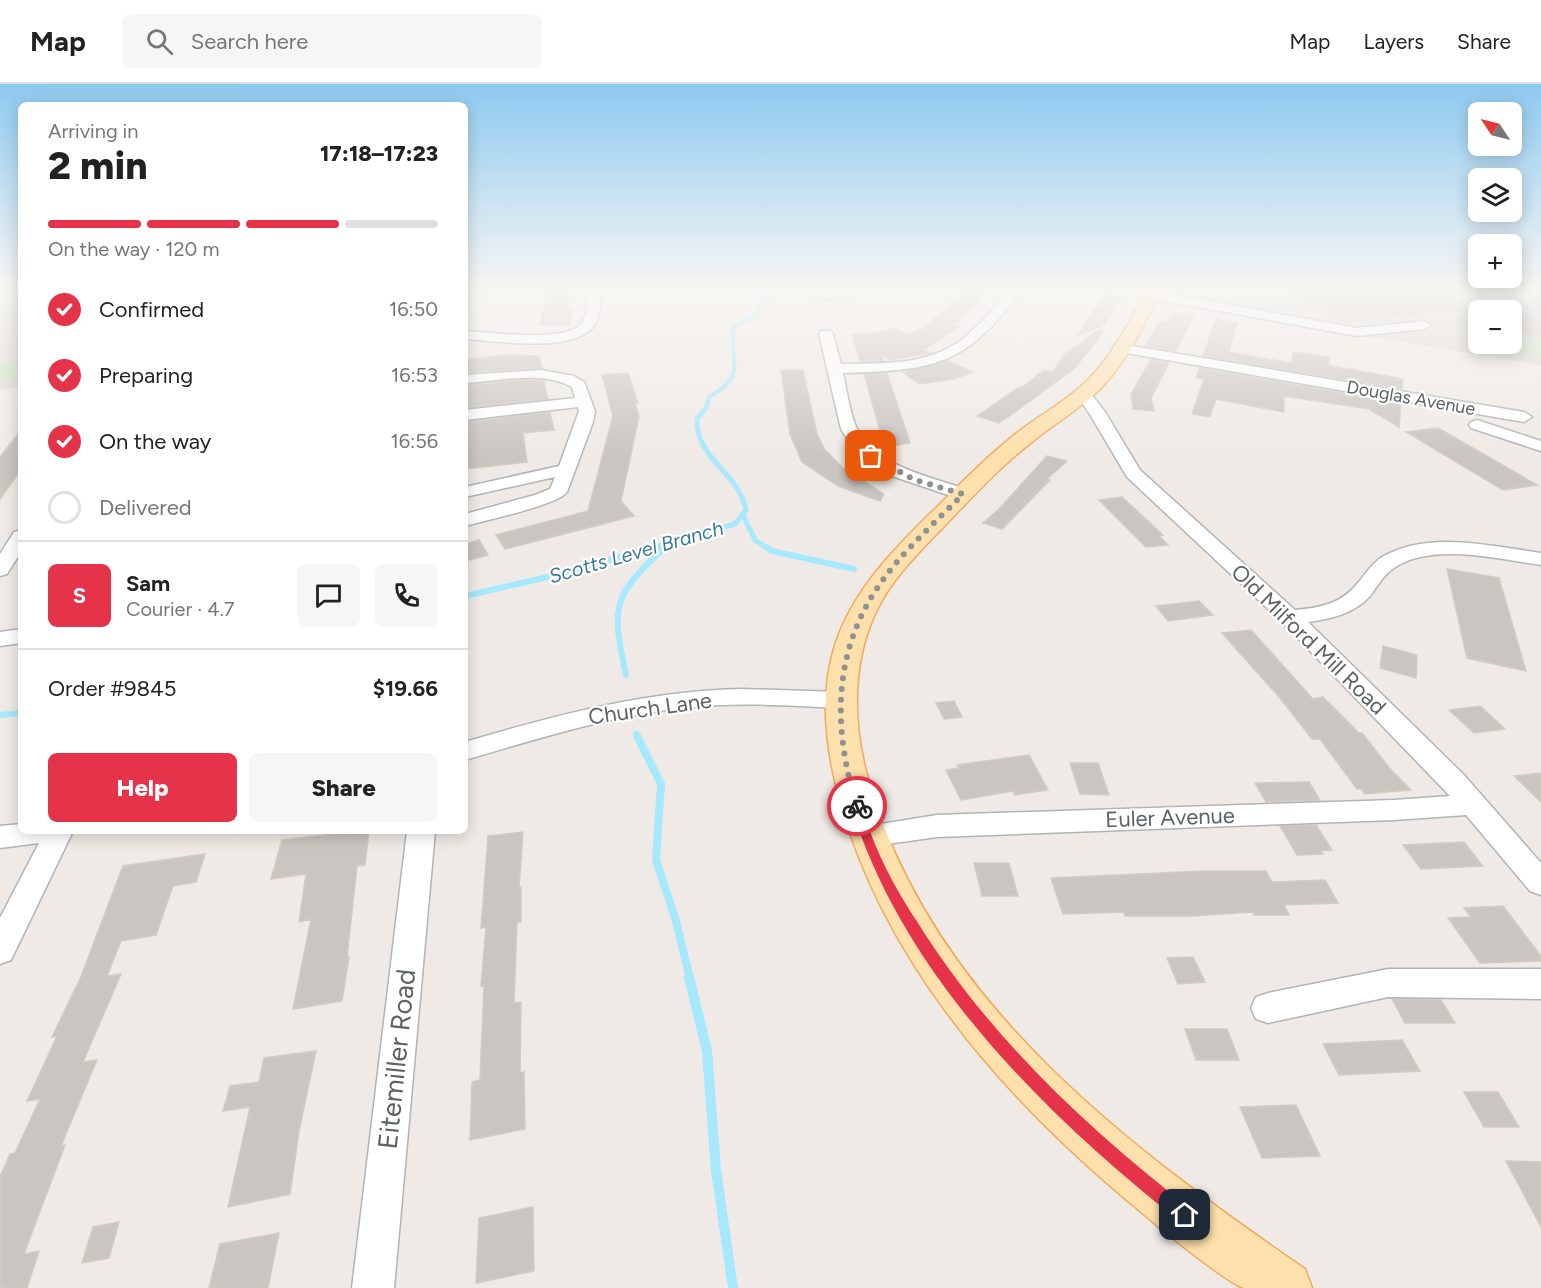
<!DOCTYPE html>
<meta charset="utf-8">
<style>
:root{--surface:#fff;--page:#f6f6f6;--text:#222;--muted:#767676;--line:#e0e0e0;--accent:#e53449}
body{margin:0;font-family:Figtree,sans-serif;background:var(--page);color:var(--text);height:100vh;display:flex;flex-direction:column;font-size:22px;white-space:nowrap}
*{box-sizing:border-box;margin:0}
p{font-size:20px;color:var(--muted)}
.icon{flex:none;width:33px;height:33px;fill:none;stroke:currentColor;stroke-width:2;stroke-linecap:round;stroke-linejoin:round}
.map{position:relative;flex:1;overflow:hidden}
.side{position:absolute;left:18px;top:18px;width:450px;height:732px;display:flex;flex-direction:column;background:var(--surface);border-radius:9px;box-shadow:0 3px 15px #0003}
.side>*{flex:none}
.needle{width:39px;rotate:305deg}
.fabs{position:absolute;left:1468px;top:18px;display:grid;gap:12px}
.fabs a{display:grid;place-items:center;width:54px;height:54px;border-radius:9px;background:var(--surface);box-shadow:0 3px 15px #0003;font-size:30px}
.pin{position:absolute;display:grid;place-items:center;width:51px;height:51px;color:#fff;margin:-26px;border-radius:12px;box-shadow:0 3px 9px #0006}
.courier{position:absolute;display:grid;place-items:center;width:60px;height:60px;margin:-30px;border:4px solid #e53449;border-radius:50%;background:#fff;color:#222;box-shadow:0 2px 8px #0007}
.overview em{font-style:normal;font-weight:800}
.overview div{display:flex;flex-direction:column-reverse}
.overview{display:flex;align-items:center;justify-content:space-between;height:102px;padding:0 30px}
h1{font-size:39px;font-weight:800;line-height:45px}
.bar{display:grid;grid-template-columns:repeat(4,1fr);gap:9px 6px;align-content:center;height:72px;padding:0 30px}
.bar i{height:8px;border-radius:4px;background:var(--line)}
.bar .selected{background:var(--accent)}
.bar p{grid-column:span 4}
.line{display:flex;align-items:center;gap:15px;padding:0 30px;border-top:2px solid var(--line)}
.line div{flex:1}
.round{display:grid;place-items:center;flex:none;width:63px;height:63px;border-radius:9px;background:var(--page)}
ol{padding:0 30px;list-style:none}
li{display:flex;align-items:center;gap:18px;height:66px}
li p{margin-inline-start:auto}
li .icon{padding:6px;border-radius:50%;background:var(--accent);color:#fff;stroke-width:4}
li:last-child{color:var(--muted)}
li i{width:33px;height:33px;border:3px solid var(--line);border-radius:50%}
.action{display:flex;gap:12px;margin-top:auto;padding:12px 30px}
.action a{flex:1;height:69px;border-radius:9px;background:var(--accent);color:#fff;font-size:24px;font-weight:800;line-height:69px;text-align:center}
.action a+a{background:var(--page);color:var(--text)}
header{display:flex;align-items:center;gap:36px;box-sizing:border-box;height:84px;padding:0 30px;background:var(--surface);border-bottom:2px solid var(--line)}
header strong{font-size:28px}
nav{display:flex;gap:33px;margin-inline-start:auto;font-size:21px}
.search{width:420px;height:54px;background:var(--page);display:flex;align-items:center;gap:15px;box-sizing:border-box;padding:0 21px;border-radius:9px;color:var(--muted);font-size:22px}
.map>svg:first-child{display:block}
.education{fill:#dedad3;fill-rule:evenodd}
.green{fill:#c9e5c2}
.lines{fill:none;stroke-linecap:round;stroke-linejoin:round}
.stream-far4{stroke:#a6e8fd;stroke-width:4}
.stream-far3{stroke:#a6e8fd;stroke-width:5}
.stream-far2{stroke:#a6e8fd;stroke-width:6}
.stream-far1{stroke:#a6e8fd;stroke-width:8}
.stream{stroke:#a6e8fd;stroke-width:10}
.building{fill:#c9c5c1;stroke:#d3cbc3;stroke-width:1.5}
.minor-casing{stroke:#b0b4b7;stroke-width:3}
.major-casing{stroke:#eeaa5e;stroke-width:3}
.minor{fill:#fff;fill-rule:evenodd}
.major{fill:#fde0ab;fill-rule:evenodd}
.route{fill:#e53449}
.done{stroke:#8f9292;stroke-width:6;stroke-dasharray:0 10.8}
.labels{text-anchor:middle;stroke-width:4.5;stroke-linejoin:round;paint-order:stroke}
.far-street-label{font-size:18px;fill:#5c6265;stroke:#fff}
.far-water-label{font-size:20px;font-style:italic;fill:#3a7895;stroke:#fff}
.street-label{font-size:22px;fill:#5c6265;stroke:#fff}
.near-street-label{font-size:27px;fill:#5c6265;stroke:#fff}
</style>
<header>
<strong>Map</strong>
<div class="search"><svg class="icon" aria-label="search" viewBox="0 0 24 24"><circle cx="10" cy="10" r="6"/><path d="M15 15l6 6"/></svg>Search here</div>
<nav><a>Map</a><a>Layers</a><a>Share</a></nav>
</header>
<div class="map">
<svg width="1541" height="1204" viewBox="0 0 1541 1204">
<rect width="100%" height="100%" fill="#efeae5"/>
<path class="education" d="M0 203H21V304L0 305Z
M1169 203H1541V281L1160 218ZM1479 226H1512V260H1479Z"/>
<path class="green" d="M1512 251 1541 256V271L1513 266Z
M21 275V295H0V279Z"/>
<g class="lines">
<path class="stream-far4" d="M708 318 709 313C749 291 728 278 734 242L755 232 773 203"/>
<path class="stream-far3" d="M743 431 755 456 769 465
M649 465 735 440 746 426C739 388 696 376 697 335L706 324 708 317
M664 465 669 460"/>
<path class="stream-far2" d="M766 463 772 467 854 485
M465 512 569 488 654 463
M626 591C611 521 612 513 665 463
M0 631 21 629
M636 650 638 653"/>
<path class="stream-far1" d="M637 652 661 700 656 776 676 837 690 895"/>
<path class="stream" d="M689 893 707 967 716 1086 733 1204"/>
</g>
<path class="building" d="M548 203H567L566 210H570L568 224H572L569 242 540 241Z
M968 203H993L955 241 960 242 923 266 931 269 890 276 881 269 883 277H860L852 250H871L893 244 909 251 919 245 922 246Z
M1274 203H1541V252L1512 247V226H1464L1347 238Z
M1106 208 1123 211 1104 241 1078 251Z
M1175 229 1194 232 1175 267 1146 262 1159 237 1167 239 1171 231Z
M1216 235 1237 238 1229 268 1292 279 1293 268 1329 273 1328 281 1403 295 1402 305 1203 272Z
M1101 244 1104 247 1075 284 1018 326 999 339 977 332 1019 303 1021 304 1044 286 1053 288 1065 270Z
M506 271 539 272 542 284 465 289V276Z
M1151 275 1169 279 1151 314 1154 327 1133 325 1131 310Z
M948 277 973 288 954 295 919 300 903 288Z
M1199 284 1401 319 1399 343 1369 325 1284 312V328L1216 315 1210 333 1192 330 1204 295 1196 294Z
M781 286H803L817 350 825 366 843 384 884 410 880 417 838 402 802 378 790 350Z
M628 289 638 319H635L639 332 621 417 634 432 505 465 496 451 588 427 613 332 602 291Z
M887 289 910 359 893 362 880 347 864 290Z
M520 296 544 297 548 315 465 324V301Z
M550 328 554 346 523 349 527 378 465 385V338Z
M1438 344 1485 371 1537 401 1503 406 1406 348Z
M21 346V386L0 415V373Z
M1047 372 1067 377 1047 395 1050 396 1002 445 983 439 999 425Z
M1122 413 1163 451 1159 452 1168 461 1146 463 1099 416Z
M479 456 488 471 465 477V460Z
M1447 485 1499 494 1526 587 1467 574Z
M1199 517 1213 531 1168 537 1156 522Z
M1251 546 1313 615 1323 613 1359 649H1362L1391 686 1411 706 1365 710 1361 705H1357L1320 655H1312L1280 614 1222 549Z
M1383 562 1417 571 1416 594 1380 584Z
M954 617 962 633 944 635 936 619Z
M1480 622 1505 645 1474 649 1449 626Z
M1029 671 1048 706 1015 711 1013 707 961 716 946 686 959 684 957 681Z
M1070 679H1098L1109 711 1080 710Z
M1541 689V718L1514 692Z
M1309 698 1320 716 1266 718 1255 699Z
M1316 741 1332 766 1320 767 1323 770 1297 771 1280 742Z
M357 747H369L365 781 357 782 347 873H349L342 917 293 925 311 835 299 838 306 790 271 795 282 756Z
M523 748 519 803H521V838H517L514 919 521 918 520 989 524 988 525 1045 470 1056 472 998 480 996 484 901 481 902 486 843 481 844 488 752Z
M1464 758 1483 782 1421 785 1403 761Z
M205 770 196 798 173 802 156 851 121 857 107 892 121 890 83 978 97 976 61 1062 65 1061 24 1170 39 1167 27 1204H0V1093L10 1070 15 1069 40 1015 27 1017 57 952 52 953 80 895 123 782Z
M974 779H1009L1018 812H982Z
M1204 787H1266L1272 798 1325 796 1338 819 1284 821 1289 831H1254L1253 828 1192 832H1125L1124 828 1063 830 1051 794Z
M1503 822 1541 872V877L1480 879 1448 834 1471 833 1464 824Z
M1193 873 1205 898 1178 900 1167 874Z
M1392 915 1441 916 1455 939H1405Z
M1185 945H1227L1239 976H1196Z
M1402 956 1420 987 1339 991 1323 960Z
M316 967 299 1047 290 1110 228 1123 250 1023 223 1027 230 1002 259 998 264 974Z
M1464 1008H1498L1519 1043H1484Z
M1296 1021 1320 1072 1262 1074 1240 1023Z
M1506 1077 1541 1078V1143Z
M533 1123 534 1187 476 1199 479 1134Z
M119 1138 109 1174 82 1179 93 1143Z
M279 1149 268 1204H209L220 1160Z"/>
<g class="lines">
<g class="minor-casing">
<path id="minor" d="M588 203H600C600 216 602 234 592 244 570 269 496 257 465 255V247C490 248 564 259 581 240 589 231 587 215 588 203Z
M798 203 832 208 850 203H866C849 218 815 220 798 203Z
M1012 203H1025C965 282 938 286 843 289 847 307 850 331 858 347 877 383 934 394 969 406L972 410 969 414H957L889 391 855 368 841 345 819 250 821 247H831L833 250 841 280C883 279 929 282 964 254 982 239 997 221 1012 203Z
M1152 207 1357 244 1424 237 1431 241 1424 245 1357 252 1148 214 1146 211Z
M1120 260 1524 328 1532 333 1524 338 1115 267 1113 264 1115 261Z
M541 286 574 292 584 298 595 327 593 338 567 408C558 421 483 437 465 442V430L535 411 550 405 555 393 465 413V403L559 382 579 327 578 323 465 336V326L575 314 572 303C542 286 498 297 465 299V291Z
M1083 304 1088 306 1105 328 1140 386 1295 526C1319 524 1341 520 1357 500 1365 491 1371 480 1382 473 1428 446 1491 462 1541 469V481C1499 475 1435 459 1397 482 1384 489 1378 502 1370 512 1354 530 1330 535 1308 538L1464 691 1541 779V811L1530 807 1466 731 1394 736 937 753 866 763 856 760 852 752 856 744 937 731 1394 716 1450 712 1282 538 1127 393 1091 332 1075 309Z
M1477 336 1541 357V367L1471 344 1469 341 1471 338Z
M21 446V468L7 490 0 492V470L14 448Z
M21 545V559L0 562V548Z
M742 605 839 608 848 610 851 616 848 622 839 624C787 621 735 618 683 624 608 632 537 655 465 676V658C556 631 646 607 742 605Z
M21 740V747H73L11 876 0 880V834L39 759 0 764V742Z
M407 747H435L394 1204H352Z
M1388 885H1541V915L1388 913 1268 939 1256 935 1251 924 1256 913 1268 909Z"/>
</g>
<g class="major-casing">
<path id="major" d="M1147 203H1162C1146 238 1129 274 1103 302 1082 324 1055 339 1032 358 1003 380 978 407 953 433 931 456 907 479 889 505 848 567 851 642 872 709 939 922 1129 1064 1305 1185L1312 1204C1292 1204 1264 1204 1244 1204 1230 1201 1161 1145 1146 1132 1013 1024 887 885 840 717 825 662 818 604 839 550 859 499 900 459 938 422 964 396 990 370 1018 348 1042 330 1068 316 1089 295 1114 269 1131 236 1147 203Z"/>
</g>
<use href="#minor" class="minor"/>
<use href="#major" class="major"/>
</g>
<linearGradient id="sky" x2="0" y2="1"><stop stop-color="#8dc9f0"/><stop offset="0.55" stop-color="#f8f6f3"/><stop offset="1" stop-color="#f8f6f3" stop-opacity="0"/></linearGradient>
<rect width="1541" height="372" fill="url(#sky)"/>
<path class="route" d="M857 718C866 722 868 741 871 750 882 780 900 812 918 839 988 951 1086 1044 1191 1125L1193 1131 1191 1137 1185 1139 1179 1137C1045 1031 902 890 851 722Z"/>
<g class="lines">
<path class="done" d="M857 722C834 650 832 575 874 509 897 472 933 441 963 410L915 396 871 372"/>
</g>
<g class="labels">
<g class="far-street-label">
<text transform="translate(1411 314) rotate(10)" y="6">Douglas Avenue</text>
</g>
<g class="far-water-label">
<text transform="translate(636 468) rotate(-16)" y="7">Scotts Level Branch</text>
</g>
<g class="street-label">
<text transform="translate(1309 555) rotate(44)" y="8">Old Milford Mill Road</text>
<text transform="translate(650 624) rotate(-8)" y="8">Church Lane</text>
<text transform="translate(1170 733) rotate(-2)" y="8">Euler Avenue</text>
</g>
<g class="near-street-label">
<text transform="translate(397 975) rotate(-84)" y="9">Eitemiller Road</text>
</g>
</g>
</svg>
<div class="fabs">
<a><svg class="needle" viewBox="-14 -14 28 28"><path d="M0-13l5 13h-10z" fill="#e53935"/><path d="M0 13l5-13h-10z" fill="#767676"/></svg></a>
<a><svg class="icon" aria-label="layers" viewBox="0 0 24 24"><path d="M12 4l9 5-9 5-9-5zM3 14l9 5 9-5"/></svg></a>
<a>+</a>
<a>−</a>
</div>
<div class="pin" style="left:871px;top:372px;background:#ea580c"><svg class="icon" aria-label="bag" viewBox="0 0 24 24"><path d="M5 8h14l-1 12H6zM9 8a3 3 0 0 1 6 0"/></svg></div>
<div class="pin" style="left:1185px;top:1131px;background:#1f2937"><svg class="icon" aria-label="home" viewBox="0 0 24 24"><path d="M3 11l9-7 9 7M6 9v11h12V9"/></svg></div>
<div class="courier" style="left:857px;top:722px"><svg class="icon" aria-label="bike" viewBox="0 0 24 24"><circle cx="6" cy="16" r="4"/><circle cx="18" cy="16" r="4"/><path d="M6 16l4-8h5l3 8M10 8l3 8H6M13 5h3"/></svg></div>
<section class="side">
<div class="overview"><div><h1>2 min</h1><p>Arriving in</p></div><em>17:18–17:23</em></div>
<div class="bar"><i class="selected"></i><i class="selected"></i><i class="selected"></i><i></i><p>On the way · 120 m</p></div>
<ol>
<li><svg class="icon" aria-label="check" viewBox="0 0 24 24"><path d="M5 12l5 5 9-10"/></svg>Confirmed<p>16:50</p></li>
<li><svg class="icon" aria-label="check" viewBox="0 0 24 24"><path d="M5 12l5 5 9-10"/></svg>Preparing<p>16:53</p></li>
<li><svg class="icon" aria-label="check" viewBox="0 0 24 24"><path d="M5 12l5 5 9-10"/></svg>On the way<p>16:56</p></li>
<li><i></i>Delivered</li>
</ol>
<div class="line" style="height:108px"><b class="round" style="background:var(--accent);color:#fff">S</b><div><b>Sam</b><p>Courier · 4.7</p></div><a class="round"><svg class="icon" aria-label="chat" viewBox="0 0 24 24"><path d="M4 5h16v11H9l-5 4z"/></svg></a><a class="round"><svg class="icon" aria-label="phone" viewBox="0 0 24 24"><path d="M5 4h4l2 5-3 2q2 4 5 5l2-3 5 2v4C11 20 4 13 5 4z"/></svg></a></div>
<div class="line" style="height:78px"><div>Order #9845</div><b>$19.66</b></div>
<div class="action"><a>Help</a><a>Share</a></div>
</section>
</div>
